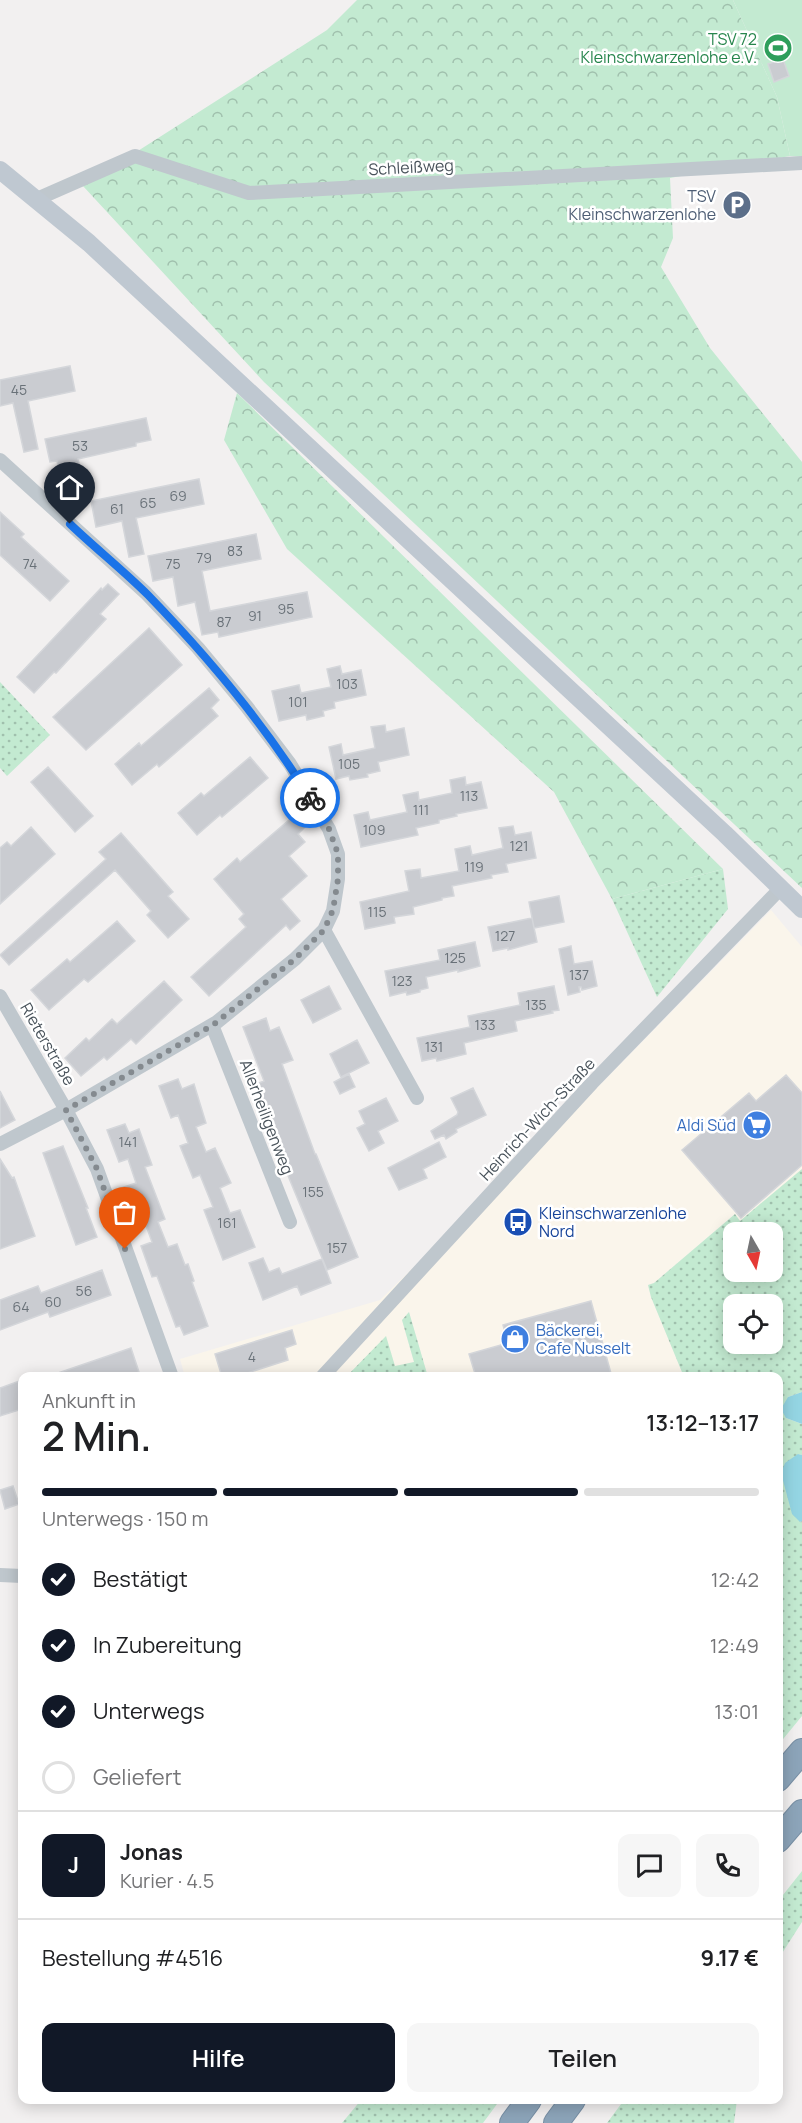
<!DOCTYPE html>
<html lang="de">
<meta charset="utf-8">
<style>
:root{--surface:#fff;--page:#f6f6f6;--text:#202124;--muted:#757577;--line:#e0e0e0;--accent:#111827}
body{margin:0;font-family:Manrope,sans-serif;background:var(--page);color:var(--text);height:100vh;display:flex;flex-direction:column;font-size:22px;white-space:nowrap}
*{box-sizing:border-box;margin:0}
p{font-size:20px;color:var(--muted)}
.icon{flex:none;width:33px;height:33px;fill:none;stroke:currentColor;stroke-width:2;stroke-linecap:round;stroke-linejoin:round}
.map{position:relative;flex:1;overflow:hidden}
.side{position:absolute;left:18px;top:1372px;width:765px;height:732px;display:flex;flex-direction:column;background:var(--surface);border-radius:12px;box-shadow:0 3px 15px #0003}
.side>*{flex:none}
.needle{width:39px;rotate:171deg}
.tools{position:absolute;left:723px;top:1222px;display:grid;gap:12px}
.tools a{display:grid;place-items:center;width:60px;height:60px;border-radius:12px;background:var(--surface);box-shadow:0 3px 15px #0003;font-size:30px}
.pin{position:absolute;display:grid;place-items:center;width:51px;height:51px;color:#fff;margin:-62px -26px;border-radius:50% 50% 50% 0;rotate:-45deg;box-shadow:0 0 6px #0007}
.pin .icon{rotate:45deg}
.courier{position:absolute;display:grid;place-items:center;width:60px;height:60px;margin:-30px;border:4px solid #1a73e8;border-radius:50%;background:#fff;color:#222;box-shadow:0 2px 8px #0007}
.head em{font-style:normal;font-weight:600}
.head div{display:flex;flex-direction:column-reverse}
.head{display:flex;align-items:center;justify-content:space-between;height:102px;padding:0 24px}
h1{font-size:39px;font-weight:600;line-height:45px}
.bar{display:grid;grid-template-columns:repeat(4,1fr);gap:9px 6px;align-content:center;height:72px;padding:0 24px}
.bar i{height:8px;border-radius:4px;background:var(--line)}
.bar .selected{background:var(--accent)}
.bar p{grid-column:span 4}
.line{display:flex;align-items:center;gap:15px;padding:0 24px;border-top:2px solid var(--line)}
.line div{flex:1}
.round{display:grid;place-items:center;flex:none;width:63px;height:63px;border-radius:12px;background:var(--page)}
ol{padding:0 24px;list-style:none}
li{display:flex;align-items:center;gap:18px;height:66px}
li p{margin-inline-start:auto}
li .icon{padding:6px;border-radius:50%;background:var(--accent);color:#fff;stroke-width:4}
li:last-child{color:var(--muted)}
li i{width:33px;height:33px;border:3px solid var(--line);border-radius:50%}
.button{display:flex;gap:12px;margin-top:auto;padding:12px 24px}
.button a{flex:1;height:69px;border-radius:12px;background:var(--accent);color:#fff;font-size:24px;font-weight:600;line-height:69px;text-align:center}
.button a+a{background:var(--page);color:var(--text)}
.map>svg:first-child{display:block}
.commercial{fill:#faf5eb}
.green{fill:url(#green-dots);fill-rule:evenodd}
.forest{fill:url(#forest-crowns)}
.pitch{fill:#c3ead1}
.water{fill:#94d5e3}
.building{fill:#caccd1;stroke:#d4d6da;stroke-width:1.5}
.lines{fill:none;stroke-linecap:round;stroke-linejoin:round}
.highway-casing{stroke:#788fa4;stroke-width:26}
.street{stroke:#bfc7cd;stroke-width:14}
.secondary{stroke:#bfc8d1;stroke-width:18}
.highway{stroke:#8ca4b9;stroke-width:24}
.done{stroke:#848a8f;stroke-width:6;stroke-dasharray:0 10.8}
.route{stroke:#1a73e8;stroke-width:8}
.labels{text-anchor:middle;stroke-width:5;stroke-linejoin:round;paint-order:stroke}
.number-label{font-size:14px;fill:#697178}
.leisure-label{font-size:16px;fill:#27864d;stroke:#fff;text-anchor:end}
.street-label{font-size:16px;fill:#49535b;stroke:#fff}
.service-label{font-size:16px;fill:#4e5e75;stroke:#fff;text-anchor:end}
.shop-label{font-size:16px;fill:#366cbe;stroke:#fff;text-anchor:end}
.transit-label{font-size:16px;fill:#164399;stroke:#fff;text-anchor:start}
</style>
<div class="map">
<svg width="802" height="2123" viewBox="0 0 802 2123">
<defs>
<pattern id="green-dots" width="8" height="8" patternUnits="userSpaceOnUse" patternTransform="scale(1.5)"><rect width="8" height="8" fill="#c3ead1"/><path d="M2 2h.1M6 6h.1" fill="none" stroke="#a0c0ad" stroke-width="1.8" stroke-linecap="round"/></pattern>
<pattern id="forest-crowns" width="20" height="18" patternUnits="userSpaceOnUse" patternTransform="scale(1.5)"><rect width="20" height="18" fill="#c3ead1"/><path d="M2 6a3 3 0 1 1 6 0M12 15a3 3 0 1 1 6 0" fill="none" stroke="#a0c0ad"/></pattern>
</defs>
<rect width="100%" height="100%" fill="#f2f0f0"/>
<path class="commercial" d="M771 910 802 947V1169L740 1221 735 1214 654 1283 648 1285 651 1297 684 1377H428L409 1312 402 1320 414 1362 395 1367 386 1337 346 1377H185L180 1359 380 1300 604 1081Z"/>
<path class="green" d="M0 682 50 735 7 776 0 768Z
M723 869 728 909 657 997 612 899Z
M802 1169V1392L788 1397 786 1418 802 1424V1455L798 1454 800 1522 802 1521V1716L779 1744 778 1377H684L651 1297 648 1285 654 1283 735 1214 740 1221ZM734 1233H772V1272H734ZM734 1305H772V1344H734Z
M409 1312 428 1377H346L386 1336 395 1366 414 1362 402 1320Z
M802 1871V1922L779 1958V1900Z
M361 2100H500L483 2123H342Z
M624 2100H737L734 2123H607Z"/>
<path class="forest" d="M357 0H733L777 97 790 156 670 178 673 238 661 267 710 348 802 462V888L264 382 83 186 327 30Z
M237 393 723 869 612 899 554 792 287 549 224 440Z"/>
<path class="pitch" d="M733 0H802V157L790 156 777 97Z"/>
<path class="water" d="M802 1392V1424L786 1418 781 1409 788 1397Z
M798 1454 802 1455V1521L800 1522 792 1514 781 1473 785 1463Z"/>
<path class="building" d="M783 59 789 76 774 82 768 64Z
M70 366 75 391 28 401 38 449 24 452 13 403 0 406V380Z
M146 418 151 440 136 443V446L78 459 87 500 66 505 57 461 50 462 45 439Z
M199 479 204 504 136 518 144 554 129 557 122 521 96 527 91 501Z
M0 512 24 534 21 537 69 581 50 601 0 555Z
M256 534 261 559 202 571 210 611 307 592 312 617 219 637 218 632 202 635 195 602 178 606 173 577 153 581 148 556Z
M108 584 119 594 100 614 106 619 56 673 54 672 34 693 17 677 101 588 102 590Z
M149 628 182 665 86 750 53 717Z
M340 666 342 674 361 670 366 695 334 702 335 708 323 711 324 716 307 720 306 715 279 721 272 691 299 685 301 693 331 687 327 669Z
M209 688 219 700 211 708 218 716 159 767 157 764 132 785 115 764 139 743 141 746Z
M385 725 386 732 404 728 409 755 378 762 380 771 367 774 368 777 350 780 349 776 336 779 329 747 341 744 343 755 375 748 371 727Z
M250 757 268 778 222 817 220 815 197 835 178 813 201 793 204 796Z
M48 767 93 816 75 832 31 782Z
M465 777 466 785 481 782 487 808 456 814 457 816 439 820V823L416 828 418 835 361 847 354 815 368 812 370 820 407 812 403 795 418 792 419 800 452 793 450 780Z
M296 814 306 826 298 834 305 842 289 856 307 876 281 899 300 921 290 930 286 925 209 996 191 977 246 927 239 919 244 914 214 879 237 858 240 862Z
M513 826 515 835 531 832 536 858 506 864 508 872 491 875 492 878 452 886 454 896 442 898V900L413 907 414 914 394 917 395 923 365 929 360 902 409 891 405 871 420 869 421 878 459 871 455 849 470 846 472 855 503 848 499 828Z
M31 827 55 854 0 904V848L7 842 11 846Z
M121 833 173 892 168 896 189 919 168 938 147 915 151 911 115 870 9 965 0 955 106 859 99 852Z
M559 896 564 922 534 928 529 902Z
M532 918 537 942 508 950V948L493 951 488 927Z
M117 921 135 941 88 982 84 979 49 1010 31 990 67 959 70 962Z
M475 942 480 966 458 972V970L426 977 428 988 420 990V992L407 995 406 992 390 996 385 971 440 960 438 950Z
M571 946 574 964 592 961 597 986 582 990 581 987H579L580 992 568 995 559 949Z
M164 981 182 1000 136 1044 131 1039 107 1060 104 1057 81 1076 65 1058 86 1038 89 1041 112 1019 117 1024Z
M329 986 341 1009 313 1023 301 1000Z
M554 986 559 1010 552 1011 553 1013 515 1021 517 1031 464 1043 466 1054 437 1061 436 1058 422 1061 417 1038 470 1027 468 1016 520 1005 518 993Z
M266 1018 270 1031 279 1027 293 1060 282 1064 315 1154H316L358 1257 327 1270 270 1132 272 1131 254 1085 264 1081 243 1027Z
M357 1040 369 1063 341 1077 330 1054Z
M349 1074 355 1087 340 1094 334 1082Z
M786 1075 802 1093V1165L741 1218 682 1150 749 1093 756 1101Z
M178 1079 182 1089 194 1084 206 1123 196 1127 206 1152 215 1148 231 1183 220 1188 230 1213 240 1210 255 1247 223 1260 204 1210 213 1207 200 1175 193 1178 180 1146 188 1143 178 1115 171 1118 159 1086Z
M473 1088 486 1115 456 1129 457 1132 446 1139 444 1135 435 1139 431 1131 457 1115 458 1112 451 1098Z
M0 1091 15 1120 0 1128Z
M386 1098 398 1121 378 1131 384 1143 369 1151 357 1128 365 1124 359 1111Z
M125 1124 129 1133 139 1129 152 1165 145 1167 165 1219 158 1222 168 1247 177 1244 185 1265 188 1264 194 1281 192 1282 208 1326 184 1335 180 1326 176 1327 157 1276 152 1277 141 1246 152 1242 142 1215 132 1218 121 1188 136 1183 128 1159 119 1162 107 1130Z
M439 1142 446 1157 423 1169 427 1178 399 1190 388 1168Z
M63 1146 88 1208H86L97 1237 76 1245 43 1153Z
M0 1159 12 1178 14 1177 35 1236 0 1249Z
M263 1258 269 1272 279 1268 282 1274 322 1259 331 1283 301 1295 297 1286 263 1300 249 1263Z
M102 1270 111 1295 50 1317 48 1312 0 1330V1300L38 1286 41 1293Z
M591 1301 612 1377H476L469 1354 508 1343 503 1325Z
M292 1330 296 1344 285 1348 288 1360 235 1377H222L215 1354Z
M131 1348 139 1372 124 1377H52V1375Z
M22 1380V1409L0 1416V1388Z
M13 1486 19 1504 5 1509 0 1490Z"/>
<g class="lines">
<g class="highway-casing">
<path id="highway" d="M778 1779 802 1751
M778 1840 802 1812
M512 2123 529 2100
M556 2123 573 2100"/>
</g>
<path class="street" d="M37 199 135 156 249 193 802 163
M0 460 146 593 198 648 247 707 290 764 329 829 338 854V879L333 911 324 930 295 959 217 1022 66 1110 0 1144
M324 930 417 1098
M0 996 66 1110 97 1169 172 1377
M212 1025 290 1222
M322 1377 592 1083 781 888
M0 1575 22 1576"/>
<path class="secondary" d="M0 170 89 243 725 834 802 909"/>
<use href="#highway" class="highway"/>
</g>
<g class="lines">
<path class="done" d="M125 1249 97 1169 66 1110 213 1025 295 959 324 930 333 910 338 879V854L329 829 310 798"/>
<path class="route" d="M70 524C95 548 123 570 148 595 208 657 264 723 310 798"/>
</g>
<defs>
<g id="stadium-disc" transform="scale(1.5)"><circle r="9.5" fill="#2e9e5b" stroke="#fff"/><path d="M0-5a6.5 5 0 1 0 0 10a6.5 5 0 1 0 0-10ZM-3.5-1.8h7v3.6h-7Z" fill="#fff"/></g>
<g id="parking-disc" transform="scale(1.5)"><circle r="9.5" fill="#5c6f8a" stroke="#fff"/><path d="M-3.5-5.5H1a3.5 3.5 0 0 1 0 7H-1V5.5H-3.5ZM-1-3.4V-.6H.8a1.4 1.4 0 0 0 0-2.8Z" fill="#fff"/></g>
<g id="supermarket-disc" transform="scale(1.5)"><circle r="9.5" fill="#3f7fe0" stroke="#fff"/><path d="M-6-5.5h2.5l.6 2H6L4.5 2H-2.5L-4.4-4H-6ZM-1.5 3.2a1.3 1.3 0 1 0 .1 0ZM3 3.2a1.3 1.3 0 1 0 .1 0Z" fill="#fff"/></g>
<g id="bus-disc" transform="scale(1.5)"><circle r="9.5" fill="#1a4fb4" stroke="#fff"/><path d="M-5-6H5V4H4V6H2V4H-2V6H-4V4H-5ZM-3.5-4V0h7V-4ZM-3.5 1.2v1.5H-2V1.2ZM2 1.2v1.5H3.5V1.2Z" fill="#fff"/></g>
<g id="shop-disc" transform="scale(1.5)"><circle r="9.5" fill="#3f7fe0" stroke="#fff"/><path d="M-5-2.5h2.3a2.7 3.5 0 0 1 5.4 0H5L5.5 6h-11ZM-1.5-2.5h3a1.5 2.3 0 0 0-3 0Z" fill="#fff"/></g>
</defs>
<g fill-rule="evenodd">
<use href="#stadium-disc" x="778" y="48"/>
<use href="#parking-disc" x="737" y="205"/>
<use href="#supermarket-disc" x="757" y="1125"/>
<use href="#bus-disc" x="518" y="1222"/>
<use href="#shop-disc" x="515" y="1339"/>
</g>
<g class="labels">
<g class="number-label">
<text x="19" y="395">45</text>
<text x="80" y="451">53</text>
<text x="178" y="501">69</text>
<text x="148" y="508">65</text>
<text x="117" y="514">61</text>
<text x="235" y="556">83</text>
<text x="204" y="563">79</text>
<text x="30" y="569">74</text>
<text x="173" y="569">75</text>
<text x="286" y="614">95</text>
<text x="255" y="621">91</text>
<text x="224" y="627">87</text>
<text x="347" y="689">103</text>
<text x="298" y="707">101</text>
<text x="349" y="769">105</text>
<text x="469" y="801">113</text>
<text x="421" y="815">111</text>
<text x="374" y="835">109</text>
<text x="519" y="851">121</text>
<text x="474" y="872">119</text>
<text x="377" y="917">115</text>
<text x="505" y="941">127</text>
<text x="455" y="963">125</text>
<text x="579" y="980">137</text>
<text x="402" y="986">123</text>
<text x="536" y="1010">135</text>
<text x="485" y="1030">133</text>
<text x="434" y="1052">131</text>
<text x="128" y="1147">141</text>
<text x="313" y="1197">155</text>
<text x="227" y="1228">161</text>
<text x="337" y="1253">157</text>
<text x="84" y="1296">56</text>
<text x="53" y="1307">60</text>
<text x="21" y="1312">64</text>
<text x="252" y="1362">4</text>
</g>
<g class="leisure-label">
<text x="757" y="45">TSV 72<tspan x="757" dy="18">Kleinschwarzenlohe e.V.</tspan></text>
</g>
<g class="street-label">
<text transform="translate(411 167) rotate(-3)" y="6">Schleißweg</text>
<text transform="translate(48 1044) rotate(60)" y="6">Rieterstraße</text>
<text transform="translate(267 1117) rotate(69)" y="6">Allerheiligenweg</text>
<text transform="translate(537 1119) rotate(-47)" y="6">Heinrich-Wich-Straße</text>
</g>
<g class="service-label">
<text x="716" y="202">TSV<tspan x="716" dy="18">Kleinschwarzenlohe</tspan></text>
</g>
<g class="shop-label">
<text x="736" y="1131">Aldi Süd</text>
<text x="536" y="1336" text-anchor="start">Bäckerei,<tspan x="536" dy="18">Cafe Nusselt</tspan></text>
</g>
<g class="transit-label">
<text x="539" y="1219">Kleinschwarzenlohe<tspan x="539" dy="18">Nord</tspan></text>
</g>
</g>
</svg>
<div class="tools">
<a><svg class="needle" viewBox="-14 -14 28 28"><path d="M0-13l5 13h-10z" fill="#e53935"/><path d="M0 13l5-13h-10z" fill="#757577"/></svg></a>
<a><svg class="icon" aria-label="locate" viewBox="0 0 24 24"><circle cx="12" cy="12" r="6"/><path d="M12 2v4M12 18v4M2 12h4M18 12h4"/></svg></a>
</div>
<div class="pin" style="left:125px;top:1249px;background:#ea580c"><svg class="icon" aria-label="bag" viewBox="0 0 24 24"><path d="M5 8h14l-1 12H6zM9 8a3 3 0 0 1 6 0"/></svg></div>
<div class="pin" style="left:70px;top:524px;background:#1f2937"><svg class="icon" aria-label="home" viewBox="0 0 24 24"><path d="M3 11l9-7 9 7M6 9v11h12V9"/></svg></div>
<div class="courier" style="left:310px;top:798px"><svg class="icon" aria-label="bike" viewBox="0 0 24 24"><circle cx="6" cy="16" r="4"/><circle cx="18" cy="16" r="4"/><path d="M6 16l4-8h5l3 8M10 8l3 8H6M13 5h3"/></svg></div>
<section class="side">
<div class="head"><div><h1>2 Min.</h1><p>Ankunft in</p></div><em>13:12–13:17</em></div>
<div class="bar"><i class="selected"></i><i class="selected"></i><i class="selected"></i><i></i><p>Unterwegs · 150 m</p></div>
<ol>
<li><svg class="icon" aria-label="check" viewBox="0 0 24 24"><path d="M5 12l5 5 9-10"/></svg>Bestätigt<p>12:42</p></li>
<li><svg class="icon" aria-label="check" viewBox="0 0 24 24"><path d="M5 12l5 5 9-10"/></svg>In Zubereitung<p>12:49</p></li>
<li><svg class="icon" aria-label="check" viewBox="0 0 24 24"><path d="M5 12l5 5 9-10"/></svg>Unterwegs<p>13:01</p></li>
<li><i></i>Geliefert</li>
</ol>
<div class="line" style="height:108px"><b class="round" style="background:var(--accent);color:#fff">J</b><div><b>Jonas</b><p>Kurier · 4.5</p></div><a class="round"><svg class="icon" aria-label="chat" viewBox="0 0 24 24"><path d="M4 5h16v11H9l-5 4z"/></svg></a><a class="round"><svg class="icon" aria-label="phone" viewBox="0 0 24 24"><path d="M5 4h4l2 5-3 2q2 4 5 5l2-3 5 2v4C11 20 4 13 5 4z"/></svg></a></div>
<div class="line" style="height:78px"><div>Bestellung #4516</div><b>9.17 €</b></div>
<div class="button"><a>Hilfe</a><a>Teilen</a></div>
</section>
</div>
